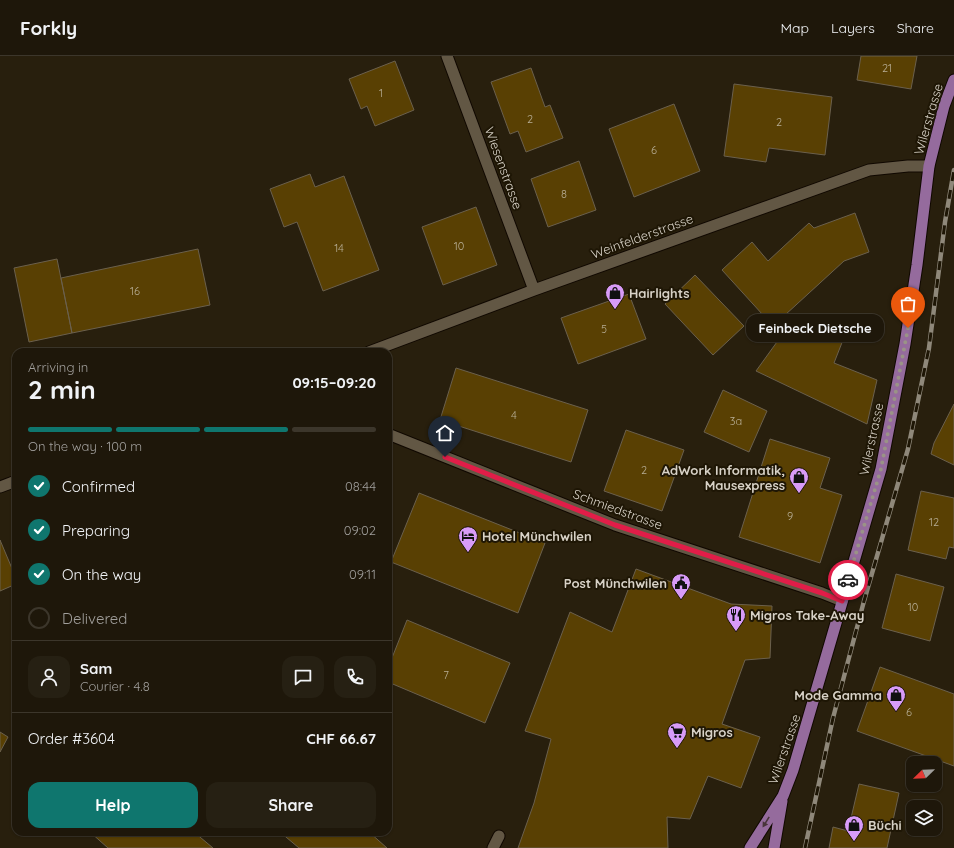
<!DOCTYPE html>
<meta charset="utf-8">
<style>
:root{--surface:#1e170a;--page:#262013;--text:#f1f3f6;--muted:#a19f9c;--line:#3c362b;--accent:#0f766e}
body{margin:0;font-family:Quicksand,sans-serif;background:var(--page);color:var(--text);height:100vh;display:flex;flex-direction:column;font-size:15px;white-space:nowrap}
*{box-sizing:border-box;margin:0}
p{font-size:13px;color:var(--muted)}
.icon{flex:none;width:22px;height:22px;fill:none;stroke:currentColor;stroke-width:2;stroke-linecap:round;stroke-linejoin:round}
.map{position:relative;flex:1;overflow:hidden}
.sheet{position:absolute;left:12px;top:292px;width:380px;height:488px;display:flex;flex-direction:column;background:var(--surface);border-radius:12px;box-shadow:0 1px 3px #0004,0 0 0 1px var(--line)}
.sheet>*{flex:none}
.needle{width:26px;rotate:247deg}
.buttons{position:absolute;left:906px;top:700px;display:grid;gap:8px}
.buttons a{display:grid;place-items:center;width:36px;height:36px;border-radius:8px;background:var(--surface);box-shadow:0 1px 3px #0004,0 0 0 1px var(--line);font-size:20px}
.pin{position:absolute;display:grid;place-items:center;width:34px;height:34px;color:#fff;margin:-41px -17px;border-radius:50% 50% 50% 0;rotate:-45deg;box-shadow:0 0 4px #0007}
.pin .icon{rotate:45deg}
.courier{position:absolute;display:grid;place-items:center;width:40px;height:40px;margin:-20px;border:3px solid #e11d48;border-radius:50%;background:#fff;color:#222;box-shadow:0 1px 5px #0007}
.bubble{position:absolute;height:28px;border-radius:12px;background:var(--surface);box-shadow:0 1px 3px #0004,0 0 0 1px var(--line);font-size:13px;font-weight:700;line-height:28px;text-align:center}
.head em{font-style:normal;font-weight:700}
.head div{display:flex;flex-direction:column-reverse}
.head{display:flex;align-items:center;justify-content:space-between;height:68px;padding:0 16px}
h1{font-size:26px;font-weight:700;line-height:30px}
.bar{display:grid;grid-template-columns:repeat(4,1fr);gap:6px 4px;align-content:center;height:48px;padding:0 16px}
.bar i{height:5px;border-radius:3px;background:var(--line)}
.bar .selected{background:var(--accent)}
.bar p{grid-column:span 4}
.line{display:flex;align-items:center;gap:10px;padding:0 16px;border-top:1px solid var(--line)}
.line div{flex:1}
.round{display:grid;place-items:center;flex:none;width:42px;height:42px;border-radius:12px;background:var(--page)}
ol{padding:0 16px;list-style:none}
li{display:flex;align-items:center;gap:12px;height:44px}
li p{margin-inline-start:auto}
li .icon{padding:4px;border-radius:50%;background:var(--accent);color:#fff;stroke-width:4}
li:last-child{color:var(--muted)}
li i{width:22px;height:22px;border:2px solid var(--line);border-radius:50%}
.button{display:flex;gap:8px;margin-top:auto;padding:8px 16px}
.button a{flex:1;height:46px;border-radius:12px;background:var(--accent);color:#fff;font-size:16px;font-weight:700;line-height:46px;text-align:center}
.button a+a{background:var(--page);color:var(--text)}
header{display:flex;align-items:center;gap:24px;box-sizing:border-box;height:56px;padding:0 20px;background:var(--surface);border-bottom:1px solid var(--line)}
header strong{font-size:19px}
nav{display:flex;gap:22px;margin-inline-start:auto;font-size:14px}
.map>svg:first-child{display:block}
.building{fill:#594003;stroke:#6b604d}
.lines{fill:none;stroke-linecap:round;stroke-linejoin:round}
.service-casing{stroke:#100800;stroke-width:13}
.minor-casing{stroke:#100800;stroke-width:13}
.primary-casing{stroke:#100800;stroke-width:13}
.service{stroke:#625744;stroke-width:11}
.minor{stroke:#625744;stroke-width:11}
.primary{stroke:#956b9d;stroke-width:11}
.rail-casing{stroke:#8f887a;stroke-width:4.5}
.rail{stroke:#1e1605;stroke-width:3;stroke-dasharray:9;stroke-linecap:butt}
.oneway{fill:#48343a}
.done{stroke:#9a9386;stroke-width:4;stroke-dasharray:0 7.2}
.route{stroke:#e11d48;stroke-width:5}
.labels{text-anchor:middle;stroke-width:4;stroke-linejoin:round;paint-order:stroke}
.number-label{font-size:11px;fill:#b8ae96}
.street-label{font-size:13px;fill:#d8d2c7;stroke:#1e1605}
.poi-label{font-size:13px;font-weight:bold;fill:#d8d2c7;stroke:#1e1605;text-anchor:start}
</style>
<header>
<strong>Forkly</strong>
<nav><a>Map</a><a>Layers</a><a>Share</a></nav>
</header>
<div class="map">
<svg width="954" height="792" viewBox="0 0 954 792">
<rect width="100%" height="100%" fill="#281f0d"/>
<path class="building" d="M861 0H917L911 33 857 24Z
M395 5 414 54 375 70 367 50 361 53 349 23Z
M531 12 545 51 550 49 563 82 526 96 518 75 510 78 491 26Z
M734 28 832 41 825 99 769 92 766 106 724 100Z
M674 48 700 115 634 141 609 73Z
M579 105 596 154 548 171 531 123Z
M310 118 315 131 344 120 379 214 323 235 297 166 284 171 270 133Z
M476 151 497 209 443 229 422 171Z
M855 157 869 196 844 205 773 270 722 214 752 186 768 205 809 167 814 172Z
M198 193 210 249 72 277 61 222Z
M57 203 72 277 29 286 14 212Z
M695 219 744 270 713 299 665 248Z
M629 238 646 283 578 308 561 262Z
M795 261 843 284 834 307 877 324 867 368 756 315Z
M456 312 588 354 571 406 440 364Z
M723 334 767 355 749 396 704 376Z
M954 348V409L931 398 934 387Z
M626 374 684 394 662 455 604 435Z
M770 383 830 402 820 432 842 439 820 507 739 481Z
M921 435 954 442V492L949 491 946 503 908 494Z
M419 437 545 487 518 557 391 506Z
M0 484 16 522V528L0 535Z
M636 513 731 548 772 550 770 602 745 604 722 668 760 681 741 732 708 720 690 763 667 761 668 792H518L534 747 551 683 525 675 570 556 612 576Z
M896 518 944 531 930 585 882 572Z
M407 564 510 607 485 667 388 626V612Z
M880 611 954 638V710L857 675Z
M0 676 8 681 0 696Z
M859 728 899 737 887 792H829L833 771 848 775Z
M90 776H194L213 792H108Z
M280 776H369L387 792H299Z"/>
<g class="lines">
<g class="service-casing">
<path id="service" d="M493 792 499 780"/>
</g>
<g class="minor-casing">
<path id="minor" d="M447 0 534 234
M369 296 534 234 869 114 908 110H929
M388 378 615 469 822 537 842 545
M0 431 16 425"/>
</g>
<g class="primary-casing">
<path id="primary" d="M750 792 783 740 793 714 881 413 905 288 917 209 929 110 944 50 954 24
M774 792 782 745"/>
</g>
<use href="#service" class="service"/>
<use href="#minor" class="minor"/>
<use href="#primary" class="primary"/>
<g class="rail-casing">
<path id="rail" d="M805 792 833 662 864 545 908 393 929 292 945 166 954 114"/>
</g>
<use href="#rail" class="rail"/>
</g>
<defs><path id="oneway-solid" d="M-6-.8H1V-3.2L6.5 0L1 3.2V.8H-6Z"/></defs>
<use class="oneway" href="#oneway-solid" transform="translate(766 766) rotate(122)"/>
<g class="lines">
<path class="done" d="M848 524 881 413 908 272"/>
<path class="route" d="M445 401 615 469 822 537 842 545 848 524"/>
</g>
<defs>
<g id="shop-pin" transform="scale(1)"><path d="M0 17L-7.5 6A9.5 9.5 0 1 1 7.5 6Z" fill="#d89bf8" stroke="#1e1605"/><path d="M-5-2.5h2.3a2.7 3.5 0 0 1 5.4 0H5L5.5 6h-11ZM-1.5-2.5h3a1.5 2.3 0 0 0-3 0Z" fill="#111"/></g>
<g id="hotel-pin" transform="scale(1)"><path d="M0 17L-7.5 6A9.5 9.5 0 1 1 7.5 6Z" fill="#d89bf8" stroke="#1e1605"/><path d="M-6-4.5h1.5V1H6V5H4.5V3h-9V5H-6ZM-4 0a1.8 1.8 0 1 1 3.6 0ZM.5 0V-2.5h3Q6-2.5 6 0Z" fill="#111"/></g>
<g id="civic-pin" transform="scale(1)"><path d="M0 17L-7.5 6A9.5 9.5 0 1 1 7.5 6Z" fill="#d89bf8" stroke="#1e1605"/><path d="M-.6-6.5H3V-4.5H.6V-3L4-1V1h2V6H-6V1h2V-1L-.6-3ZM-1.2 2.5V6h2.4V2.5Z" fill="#111"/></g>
<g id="restaurant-pin" transform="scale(1)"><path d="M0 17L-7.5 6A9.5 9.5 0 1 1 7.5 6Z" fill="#d89bf8" stroke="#1e1605"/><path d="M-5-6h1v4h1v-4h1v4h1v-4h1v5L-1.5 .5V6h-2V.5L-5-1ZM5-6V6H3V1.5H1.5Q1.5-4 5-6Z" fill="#111"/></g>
<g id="supermarket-pin" transform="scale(1)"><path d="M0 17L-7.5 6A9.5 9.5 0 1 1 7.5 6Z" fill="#d89bf8" stroke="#1e1605"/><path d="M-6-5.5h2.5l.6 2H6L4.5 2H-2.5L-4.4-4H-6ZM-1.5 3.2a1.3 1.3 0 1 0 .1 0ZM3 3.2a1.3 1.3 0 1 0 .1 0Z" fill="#111"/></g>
</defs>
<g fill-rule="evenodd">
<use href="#shop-pin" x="615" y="237"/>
<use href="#shop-pin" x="799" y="421"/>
<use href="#hotel-pin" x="468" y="480"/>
<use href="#civic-pin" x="681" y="527"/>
<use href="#restaurant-pin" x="736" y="559"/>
<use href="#shop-pin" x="896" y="639"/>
<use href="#supermarket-pin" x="677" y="676"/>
<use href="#shop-pin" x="854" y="769"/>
</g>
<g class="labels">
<g class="number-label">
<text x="887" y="16">21</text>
<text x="381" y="41">1</text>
<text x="530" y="67">2</text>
<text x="779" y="70">2</text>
<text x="654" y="98">6</text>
<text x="564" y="142">8</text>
<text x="459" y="194">10</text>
<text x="339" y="196">14</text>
<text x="135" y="239">16</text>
<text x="604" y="277">5</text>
<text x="514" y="363">4</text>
<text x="736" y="369">3a</text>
<text x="644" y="418">2</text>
<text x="790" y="464">9</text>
<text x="934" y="470">12</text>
<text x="913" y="555">10</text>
<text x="446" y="623">7</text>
<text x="909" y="660">6</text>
</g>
<g class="street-label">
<text transform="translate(928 63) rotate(-74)" y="5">Wilerstrasse</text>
<text transform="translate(504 112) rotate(70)" y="5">Wiesenstrasse</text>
<text transform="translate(642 180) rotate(-20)" y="5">Weinfelderstrasse</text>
<text transform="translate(871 383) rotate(-78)" y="5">Wilerstrasse</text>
<text transform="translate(618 453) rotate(20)" y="5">Schmiedstrasse</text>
<text transform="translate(784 693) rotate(-71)" y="5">Wilerstrasse</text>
</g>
<g class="poi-label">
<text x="629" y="242">Hairlights</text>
<text x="785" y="419" text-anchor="end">AdWork Informatik,<tspan x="785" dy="15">Mausexpress</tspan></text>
<text x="482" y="485">Hotel Münchwilen</text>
<text x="667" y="532" text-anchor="end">Post Münchwilen</text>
<text x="750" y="564">Migros Take-Away</text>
<text x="882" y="644" text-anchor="end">Mode Gamma</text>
<text x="691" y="681">Migros</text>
<text x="868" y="774">Büchi</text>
</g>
</g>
</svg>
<div class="buttons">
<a><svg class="needle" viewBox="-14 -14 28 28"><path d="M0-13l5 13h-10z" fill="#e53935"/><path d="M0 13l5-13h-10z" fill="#a19f9c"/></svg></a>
<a><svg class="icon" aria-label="layers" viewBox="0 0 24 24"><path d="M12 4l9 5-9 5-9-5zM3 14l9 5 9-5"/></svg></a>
</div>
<div class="pin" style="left:908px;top:272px;background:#ea580c"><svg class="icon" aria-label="bag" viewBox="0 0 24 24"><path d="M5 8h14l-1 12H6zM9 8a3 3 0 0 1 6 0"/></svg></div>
<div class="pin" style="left:445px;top:401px;background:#1f2937"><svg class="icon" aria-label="home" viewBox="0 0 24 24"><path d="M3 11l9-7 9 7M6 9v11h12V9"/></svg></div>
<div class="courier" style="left:848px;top:524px"><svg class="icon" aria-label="car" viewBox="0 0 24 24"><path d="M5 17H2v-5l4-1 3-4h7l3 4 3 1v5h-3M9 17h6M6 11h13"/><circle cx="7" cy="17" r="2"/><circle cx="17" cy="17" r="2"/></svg></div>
<div class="bubble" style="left:746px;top:258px;width:138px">Feinbeck Dietsche</div>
<section class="sheet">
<div class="head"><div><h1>2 min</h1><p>Arriving in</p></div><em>09:15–09:20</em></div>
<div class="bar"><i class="selected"></i><i class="selected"></i><i class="selected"></i><i></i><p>On the way · 100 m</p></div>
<ol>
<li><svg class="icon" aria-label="check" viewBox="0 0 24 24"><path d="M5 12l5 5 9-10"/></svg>Confirmed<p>08:44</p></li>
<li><svg class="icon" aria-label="check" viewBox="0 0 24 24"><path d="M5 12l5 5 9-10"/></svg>Preparing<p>09:02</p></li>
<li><svg class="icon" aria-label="check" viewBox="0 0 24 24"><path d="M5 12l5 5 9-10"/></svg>On the way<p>09:11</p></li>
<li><i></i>Delivered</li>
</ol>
<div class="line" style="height:72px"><a class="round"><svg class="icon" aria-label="person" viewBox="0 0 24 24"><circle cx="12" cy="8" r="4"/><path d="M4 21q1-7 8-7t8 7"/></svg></a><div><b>Sam</b><p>Courier · 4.8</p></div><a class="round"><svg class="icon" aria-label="chat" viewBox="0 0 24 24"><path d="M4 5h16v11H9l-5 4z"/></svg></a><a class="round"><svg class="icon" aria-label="phone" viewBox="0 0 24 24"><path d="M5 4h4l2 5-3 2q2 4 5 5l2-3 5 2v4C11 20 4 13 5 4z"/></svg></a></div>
<div class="line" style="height:52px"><div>Order #3604</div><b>CHF 66.67</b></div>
<div class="button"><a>Help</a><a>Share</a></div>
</section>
</div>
